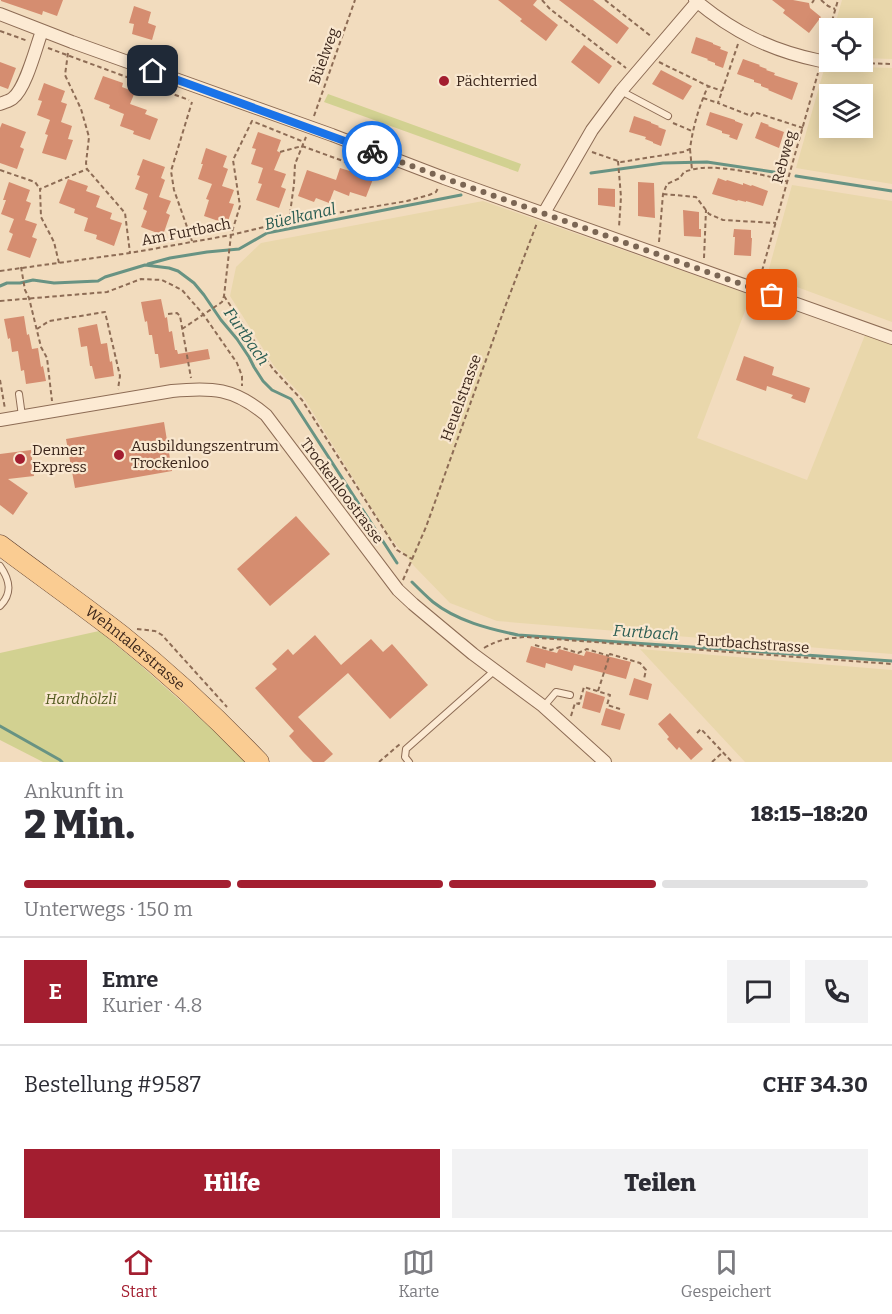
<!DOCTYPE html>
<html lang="de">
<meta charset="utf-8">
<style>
:root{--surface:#fff;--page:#f2f2f3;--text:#2b2b33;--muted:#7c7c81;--line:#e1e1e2;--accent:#a31e30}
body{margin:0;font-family:Bitter,serif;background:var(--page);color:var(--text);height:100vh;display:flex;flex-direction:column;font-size:22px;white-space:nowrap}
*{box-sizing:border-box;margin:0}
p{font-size:20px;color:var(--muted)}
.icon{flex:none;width:33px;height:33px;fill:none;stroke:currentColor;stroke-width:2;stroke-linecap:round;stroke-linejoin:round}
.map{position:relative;height:762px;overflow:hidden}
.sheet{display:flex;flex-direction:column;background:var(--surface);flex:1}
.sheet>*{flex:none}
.controls{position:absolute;left:819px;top:18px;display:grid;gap:12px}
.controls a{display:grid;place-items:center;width:54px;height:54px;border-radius:0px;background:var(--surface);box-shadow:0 3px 15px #0003;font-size:30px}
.pin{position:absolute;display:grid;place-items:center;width:51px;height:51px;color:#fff;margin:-26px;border-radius:12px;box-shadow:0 3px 9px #0006}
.courier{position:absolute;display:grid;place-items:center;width:60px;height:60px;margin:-30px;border:4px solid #1a73e8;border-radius:50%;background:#fff;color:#222;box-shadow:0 2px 8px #0007}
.head em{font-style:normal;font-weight:800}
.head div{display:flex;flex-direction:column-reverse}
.head{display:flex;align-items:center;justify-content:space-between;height:102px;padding:0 24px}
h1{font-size:39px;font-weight:800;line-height:45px}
.bar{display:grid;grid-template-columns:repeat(4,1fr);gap:9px 6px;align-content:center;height:72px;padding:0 24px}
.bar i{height:8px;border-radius:4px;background:var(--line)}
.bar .selected{background:var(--accent)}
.bar p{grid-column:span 4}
.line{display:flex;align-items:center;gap:15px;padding:0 24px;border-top:2px solid var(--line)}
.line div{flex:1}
.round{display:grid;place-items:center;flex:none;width:63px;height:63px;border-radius:0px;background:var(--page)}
.primary-button{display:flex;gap:12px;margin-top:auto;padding:12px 24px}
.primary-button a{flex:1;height:69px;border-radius:0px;background:var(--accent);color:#fff;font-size:24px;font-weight:800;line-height:69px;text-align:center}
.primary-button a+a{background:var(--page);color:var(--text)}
.dock{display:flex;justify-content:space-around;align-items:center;height:84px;border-top:2px solid var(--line);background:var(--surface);font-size:16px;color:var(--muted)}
.dock a{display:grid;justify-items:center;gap:3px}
.dock .selected{color:var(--accent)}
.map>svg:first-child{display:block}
.farmland{fill:#e9d7ab;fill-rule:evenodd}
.green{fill:#d2d191}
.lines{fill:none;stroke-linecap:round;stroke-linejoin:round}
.stream{stroke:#689383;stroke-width:3}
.building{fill:#d58d70}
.service-casing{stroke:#8d6c55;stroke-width:8}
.minor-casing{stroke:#8d6c55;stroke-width:14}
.primary-casing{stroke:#5a3a2a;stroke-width:21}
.path{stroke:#8d6c55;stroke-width:2;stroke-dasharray:4.5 3;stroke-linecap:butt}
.service{stroke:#fcead3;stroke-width:6}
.minor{stroke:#fcead3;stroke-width:12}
.primary{stroke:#facc92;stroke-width:20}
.done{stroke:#7b6654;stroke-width:6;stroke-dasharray:0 10.8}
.route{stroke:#1a73e8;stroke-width:8}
.poi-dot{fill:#a31e30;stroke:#f9e7cf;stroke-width:2}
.labels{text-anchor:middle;stroke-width:4.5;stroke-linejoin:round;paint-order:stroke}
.street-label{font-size:15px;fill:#3b261b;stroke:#f9e7cf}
.poi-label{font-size:15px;fill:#3b261b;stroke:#f9e7cf;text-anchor:start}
.park-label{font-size:15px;font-style:italic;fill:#525a1f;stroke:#f9e7cf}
.water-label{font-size:16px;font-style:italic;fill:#295c52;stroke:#f9e7cf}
</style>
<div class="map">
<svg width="892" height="762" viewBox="0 0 892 762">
<rect width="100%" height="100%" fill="#f2dcbe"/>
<path class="farmland" d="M842 0H892V59L863 58 862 28H834Z
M825 66 892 68V184L796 168ZM830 94H862V128H830Z
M792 185 892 201V322L767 276Z
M483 201 751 295 697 438 807 480 865 335 892 345V654L497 621 450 603 415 567 388 535 304 398 274 366 230 296 236 267 261 243Z
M640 649 892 670V762H745Z"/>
<path class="green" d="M328 94 521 164 518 172 324 102Z
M99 631 138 663 230 745 245 762H43L0 740V653Z"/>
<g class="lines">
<path class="stream" d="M591 173 663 163 707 162 780 173
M796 176 892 191
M148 264 170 258 207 252 239 249 267 233 461 195
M0 286 7 283H20L33 280 54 283 98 281 105 277 145 265 169 268 178 271 194 283 204 295 221 320 237 339 249 357 254 367 263 381 272 390 291 399 397 563
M412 582C419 589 426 596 433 602 457 621 489 629 518 635L892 661
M0 726 60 760 62 762"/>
</g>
<path class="building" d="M1 0H63L57 16 43 11 42 15 1 1Z
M498 0H537L533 5 558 25 546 41 520 21 522 19Z
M559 0H593L629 28 617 44Z
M772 0H793L809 3 810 8 821 17 809 33 783 13 785 10Z
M134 6 151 12 148 23 156 26 152 40 132 34 134 24 129 23Z
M696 37 713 43V44L721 47 720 49 728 52 723 68 715 65V63L707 60 708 59 691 53Z
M584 45 612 66 599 84 571 62Z
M743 59 760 65 759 66 767 69 766 70 775 73 774 75 798 83 792 100 768 90 769 89 761 86V84L754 82V80L737 74Z
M0 62 16 68 8 89 0 86Z
M661 70 692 86 683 100 652 84Z
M103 76 123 83 122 87 135 92 130 104 147 110 145 114 158 119 150 140 133 134 134 131 120 126 124 114 109 108 110 105 94 99Z
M44 83 65 91 61 102 67 104 61 122 72 126 68 139 73 140 66 160 42 153 48 135 45 134 50 120 37 115 42 101 38 100Z
M710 112 735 120V121L743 124 737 140 729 137 730 135 722 133V131L706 125Z
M634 116 651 122V123L659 126 658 127 666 130 661 146 653 143V142L645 139 646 137 629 132Z
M761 122 769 125 768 126 784 132 779 148 755 138Z
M2 123 26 132 20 147 24 149 17 169 0 163V128Z
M258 132 281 140 277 151 281 153 274 170 286 174 281 187 286 189 279 208 256 200 262 184 258 183 263 168 251 164 256 149 252 148Z
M206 148 227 156 223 167 228 169 222 186 234 190 229 203 234 204 227 224 204 216 209 200 206 199 212 184 198 179 203 164H201Z
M143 159 165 167 161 178 165 180 159 197 171 201 166 213 170 215 163 235 141 227 147 211 143 209 148 194 135 189 140 176 137 175Z
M355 167 375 174 366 197 350 192 349 196 334 190 329 203 316 198 314 202 298 196 307 170 336 180 340 168 353 172Z
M718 178 726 181 727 180 743 185V183L751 186 752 185 768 191 763 206 746 201V202L738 200 737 201 712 194Z
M68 179 88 186 86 191 100 196 96 207 112 213 110 219 122 223 114 246 96 239 97 235 84 231 88 218 74 213 75 209 59 203Z
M9 182 30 190 26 201 31 203 25 220 37 224 32 237 37 239 30 258 7 250 13 234 9 232 14 219 1 214 6 200H3Z
M638 182 654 183 655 218 638 216Z
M598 188 615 189V207L598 205Z
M683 210 699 212V229H701V237L684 236Z
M734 229 751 230V238H752L751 256 734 255 735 237H733Z
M161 299 165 318 167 317 169 332 172 331 175 350H177L178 354 208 349 210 359 160 368 158 354H155L152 335H149L147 321 145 322 141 302Z
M24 316 27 335 29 334 32 349 38 348 41 367 43 366 46 381 26 384 24 370 21 371 18 351 12 352 10 338 8 339 4 319Z
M97 324 101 344 107 343 110 362 112 361 114 376 95 379 92 366H90L87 346 81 347 78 328Z
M744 356 774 367 772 375 810 388 805 403 791 398 793 395 767 386 766 391 736 380Z
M164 422 172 471 75 488 66 439Z
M31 450 34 476 8 479 28 493 13 515 0 505V454Z
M296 516 330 554 270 606 237 569Z
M315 635 341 665 371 639 383 652 392 644 428 685 390 719 348 673 298 717 333 754 324 762H313L303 752 289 736 294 731 255 688 277 669 272 664 288 649 293 655Z
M531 646 557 653 559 649 584 656 586 651 631 662 626 679 574 665 572 671 546 663 545 668 526 662Z
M634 678 652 684 648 700 629 695Z
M586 691 605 697 600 713 582 708Z
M606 708 625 714 620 730 601 725Z
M670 713 703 749 691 760 679 747 677 750 667 739 669 737 658 724Z"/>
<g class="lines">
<g class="service-casing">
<path id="service" d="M621 91 668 116
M766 315 772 295
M19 394 22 416
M0 566C10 580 13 593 0 606
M544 706 556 692 570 695
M409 762 405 757 406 749 494 671"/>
</g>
<g class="minor-casing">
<path id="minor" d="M695 0C733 32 772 51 821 61
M0 14 72 42 332 135 444 178 892 338
M0 104C4 102 10 101 13 98 26 88 36 47 42 31
M544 213 592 130 621 91 697 2
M0 420 172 391C212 387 234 388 266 415L398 590 413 604 473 654 543 706 605 762"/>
</g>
<g class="primary-casing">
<g id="primary">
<path id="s1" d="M0 545C40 575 81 604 121 635 170 674 216 717 259 762"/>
</g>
</g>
<path class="path" d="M542 0 550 9 626 68
M605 0 652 37
M821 0 828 6 835 9
M812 3 814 0
M830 28 838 0
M0 31 28 41
M738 44 718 103 751 116 754 112 803 128
M48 48 189 100
M824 50 830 30
M68 53 65 75 81 109 89 137 86 163 87 169 125 213 130 253
M659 62 708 86
M833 62 892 64
M703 98 718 103
M314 116 355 0
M673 123 692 131
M690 149 692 170
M280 152 302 146 354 165
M592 152 621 162 683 152 690 149C693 126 699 107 708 86L722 91
M618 161 621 197 619 227
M0 170 35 182 40 189
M663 194 696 197 709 214 723 220 776 223
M289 221 294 184 295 164 306 137
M192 241 174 190 171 171 192 102
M659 242 663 194 667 184 680 178 684 172C690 170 697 168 703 168 724 166 768 175 788 182
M704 258 706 210
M59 263 54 242 41 217 40 189 87 169
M21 267 25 290 29 298 41 347 47 358 52 401
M0 271 130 253 231 235 289 221 407 201 429 195 436 192 438 188
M760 278 818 73
M224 296 273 369 302 400 397 550 412 559
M0 301 107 292 141 279 162 280 182 290 203 314 237 363 242 376V386
M168 314 177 313 180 316 191 378
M37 329 49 321 105 312 120 376 118 389
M182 329 222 302 224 296 231 235 240 206 233 160 252 121 304 142
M0 380 5 409
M403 580 426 527 505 307 537 223
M137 629 155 631 162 635 227 707
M535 645 551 650 560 647 578 653 587 649 609 656
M484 648C500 639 508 638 526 637L892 664
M598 691 610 654 640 663 646 670 644 679
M571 716 575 703 579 704 584 687 610 695 607 705 620 709
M697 733 701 729 732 762
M379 762 400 744
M712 762 723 752"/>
<use href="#service" class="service"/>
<use href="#minor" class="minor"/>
<use href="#primary" class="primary"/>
</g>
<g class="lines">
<path class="done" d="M372 151 444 178 772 295"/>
<path class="route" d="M153 71 372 151"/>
</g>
<g class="poi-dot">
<circle cx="444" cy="81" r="6"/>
<circle cx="119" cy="455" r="6"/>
<circle cx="20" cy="459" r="6"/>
</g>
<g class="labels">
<g class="street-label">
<text transform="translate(324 56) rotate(-70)" y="5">Büelweg</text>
<text transform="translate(784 157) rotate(-75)" y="5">Rebweg</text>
<text transform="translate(186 232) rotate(-11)" y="5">Am Furtbach</text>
<text transform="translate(461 398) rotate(-70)" y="5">Heuelstrasse</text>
<text transform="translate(342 491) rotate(53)" y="5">Trockenloostrasse</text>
<text transform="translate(753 644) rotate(4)" y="5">Furtbachstrasse</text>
<text dy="5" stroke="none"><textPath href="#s1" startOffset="170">Wehntalerstrasse</textPath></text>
</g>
<g class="poi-label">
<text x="456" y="86">Pächterried</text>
<text x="131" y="451">Ausbildungszentrum<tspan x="131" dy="17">Trockenloo</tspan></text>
<text x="32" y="455">Denner<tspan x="32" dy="17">Express</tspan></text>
</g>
<g class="park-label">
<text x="81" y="704">Hardhölzli</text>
</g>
<g class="water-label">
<text transform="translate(300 216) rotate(-13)" y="6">Büelkanal</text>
<text transform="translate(247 336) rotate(55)" y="6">Furtbach</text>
<text transform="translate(646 632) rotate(4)" y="6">Furtbach</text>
</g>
</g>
</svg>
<div class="controls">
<a><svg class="icon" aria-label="locate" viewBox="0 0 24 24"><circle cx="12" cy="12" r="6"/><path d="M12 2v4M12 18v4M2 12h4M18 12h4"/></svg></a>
<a><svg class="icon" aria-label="layers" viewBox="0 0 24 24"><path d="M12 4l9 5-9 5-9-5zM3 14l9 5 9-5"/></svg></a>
</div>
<div class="pin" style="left:772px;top:295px;background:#ea580c"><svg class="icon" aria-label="bag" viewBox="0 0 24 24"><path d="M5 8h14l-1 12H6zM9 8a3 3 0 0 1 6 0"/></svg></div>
<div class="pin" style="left:153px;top:71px;background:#1f2937"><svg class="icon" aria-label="home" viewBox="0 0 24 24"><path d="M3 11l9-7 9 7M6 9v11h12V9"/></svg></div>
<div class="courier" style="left:372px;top:151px"><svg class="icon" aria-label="bike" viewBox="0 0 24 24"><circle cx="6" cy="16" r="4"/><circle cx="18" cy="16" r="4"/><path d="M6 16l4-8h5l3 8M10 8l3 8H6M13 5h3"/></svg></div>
</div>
<section class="sheet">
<div class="head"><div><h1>2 Min.</h1><p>Ankunft in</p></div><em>18:15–18:20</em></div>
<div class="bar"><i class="selected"></i><i class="selected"></i><i class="selected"></i><i></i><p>Unterwegs · 150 m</p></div>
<div class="line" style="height:108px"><b class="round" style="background:var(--accent);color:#fff">E</b><div><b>Emre</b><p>Kurier · 4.8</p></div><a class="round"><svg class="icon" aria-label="chat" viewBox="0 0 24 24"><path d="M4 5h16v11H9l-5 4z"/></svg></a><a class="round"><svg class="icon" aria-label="phone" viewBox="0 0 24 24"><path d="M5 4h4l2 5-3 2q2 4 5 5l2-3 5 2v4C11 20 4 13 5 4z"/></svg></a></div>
<div class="line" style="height:78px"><div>Bestellung #9587</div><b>CHF 34.30</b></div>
<div class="primary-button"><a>Hilfe</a><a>Teilen</a></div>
</section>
<nav class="dock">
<a class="selected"><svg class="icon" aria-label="home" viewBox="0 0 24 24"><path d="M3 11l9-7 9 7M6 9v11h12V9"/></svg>Start</a>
<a><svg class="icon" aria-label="map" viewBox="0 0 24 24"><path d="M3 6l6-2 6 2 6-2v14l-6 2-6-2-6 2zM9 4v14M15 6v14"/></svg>Karte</a>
<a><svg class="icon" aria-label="saved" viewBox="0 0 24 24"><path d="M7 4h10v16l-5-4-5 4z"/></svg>Gespeichert</a>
</nav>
